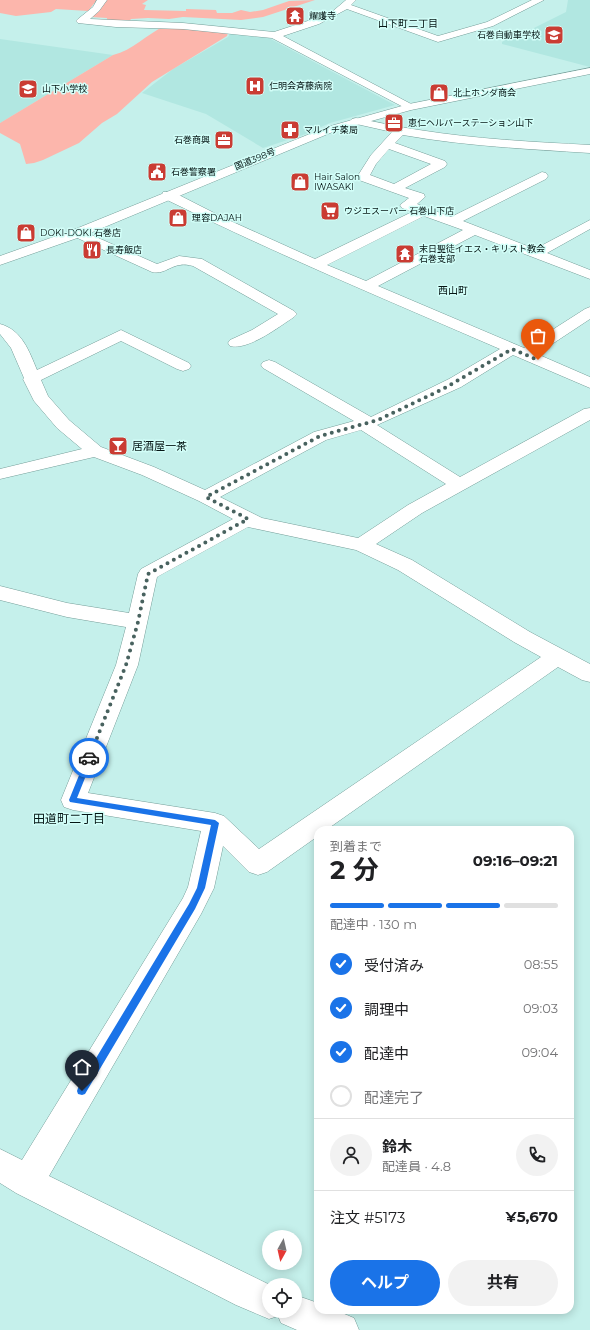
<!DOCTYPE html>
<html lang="ja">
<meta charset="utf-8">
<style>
:root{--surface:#fff;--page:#f2f2f2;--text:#202124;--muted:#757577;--line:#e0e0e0;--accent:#1a73e8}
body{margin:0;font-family:Montserrat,"Noto Sans JP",sans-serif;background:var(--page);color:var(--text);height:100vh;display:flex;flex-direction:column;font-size:15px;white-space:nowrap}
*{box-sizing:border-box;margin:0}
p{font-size:13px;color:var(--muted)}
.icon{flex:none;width:22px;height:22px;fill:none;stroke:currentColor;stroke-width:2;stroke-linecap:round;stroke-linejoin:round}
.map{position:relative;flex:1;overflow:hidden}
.drawer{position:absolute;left:314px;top:826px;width:260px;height:488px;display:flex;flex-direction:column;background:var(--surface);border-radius:12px;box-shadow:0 2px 10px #0003}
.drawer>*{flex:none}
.needle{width:26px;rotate:188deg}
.buttons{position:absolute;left:262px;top:1230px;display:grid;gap:8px}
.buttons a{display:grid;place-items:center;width:40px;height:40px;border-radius:50%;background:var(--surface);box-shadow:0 2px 10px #0003;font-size:20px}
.pin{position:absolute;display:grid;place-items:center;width:34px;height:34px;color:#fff;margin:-41px -17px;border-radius:50% 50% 50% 0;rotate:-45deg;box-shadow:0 0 4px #0007}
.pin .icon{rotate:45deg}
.courier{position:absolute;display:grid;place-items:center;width:40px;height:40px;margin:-20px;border:3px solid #1a73e8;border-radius:50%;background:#fff;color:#222;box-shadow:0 1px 5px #0007}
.headline em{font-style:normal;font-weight:700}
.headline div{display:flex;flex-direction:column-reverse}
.headline{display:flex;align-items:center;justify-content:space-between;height:68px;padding:0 16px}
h1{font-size:26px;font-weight:700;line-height:30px}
.bar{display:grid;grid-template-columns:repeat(4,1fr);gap:6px 4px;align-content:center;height:48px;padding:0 16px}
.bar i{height:5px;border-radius:3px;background:var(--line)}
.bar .current{background:var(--accent)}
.bar p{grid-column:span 4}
.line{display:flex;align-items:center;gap:10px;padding:0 16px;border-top:1px solid var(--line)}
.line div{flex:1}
.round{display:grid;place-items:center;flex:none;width:42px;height:42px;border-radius:21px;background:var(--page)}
ol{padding:0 16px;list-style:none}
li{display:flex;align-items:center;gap:12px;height:44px}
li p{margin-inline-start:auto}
li .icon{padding:4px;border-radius:50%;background:var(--accent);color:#fff;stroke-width:4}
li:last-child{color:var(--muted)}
li i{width:22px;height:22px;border:2px solid var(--line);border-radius:50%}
.action{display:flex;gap:8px;margin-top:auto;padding:8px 16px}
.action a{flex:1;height:46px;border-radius:24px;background:var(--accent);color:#fff;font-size:16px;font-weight:700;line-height:46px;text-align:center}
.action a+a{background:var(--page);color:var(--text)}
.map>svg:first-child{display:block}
.built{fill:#b1e7e1}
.green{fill:#fcb6ac}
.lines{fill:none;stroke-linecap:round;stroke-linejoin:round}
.minor-casing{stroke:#759e99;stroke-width:1}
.highway-casing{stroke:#759e99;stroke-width:1}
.minor{fill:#fff;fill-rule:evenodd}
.highway{fill:#fff;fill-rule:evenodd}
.route{fill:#1a73e8}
.done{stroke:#48625f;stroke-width:4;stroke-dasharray:0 7.2}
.labels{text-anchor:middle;stroke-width:3;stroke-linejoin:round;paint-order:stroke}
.far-poi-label{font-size:9px;fill:#051514;stroke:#d2fef8;text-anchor:start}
.far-street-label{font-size:9px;fill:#051514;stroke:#d2fef8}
.far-neighbourhood-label{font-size:10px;fill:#051514;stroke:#d2fef8}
.poi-label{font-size:11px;fill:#051514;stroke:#d2fef8;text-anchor:start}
.neighbourhood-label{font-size:12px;fill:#051514;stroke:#d2fef8}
</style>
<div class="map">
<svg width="590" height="1330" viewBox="0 0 590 1330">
<rect width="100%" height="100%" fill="#c5f0eb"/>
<path class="built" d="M568 0H590V67L502 44V42L505 40 532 29 566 12Z
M231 32 267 37 395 105 330 123 303 135 263 148 206 114 142 93 173 69 228 37Z
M0 39 113 55 0 123Z"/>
<path class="green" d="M0 0H97L88 11 56 9 51 12 16 16 0 13Z
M105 0H148L142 4 146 5 144 10 186 11V9L216 10 217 13H232L241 10 250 12 263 10 289 1 315 0 263 17 241 20 183 17 169 19 148 18 131 19 128 23 107 20V18L91 17Z
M164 26 228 33 227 36 152 82 117 114 102 123 79 143 43 160 34 163 26 164 20 144 0 133V123L113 55C133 50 146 35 164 26Z"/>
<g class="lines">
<g class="minor-casing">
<path id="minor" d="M97 0H107L99 11 90 19 183 23 274 32 323 16 333 11 346 0H356L351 5 438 36 487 22 532 0H544L493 26 438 42 347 9 319 24 283 36 413 105 415 107 413 109 409 110 272 38 183 29 116 27 78 23 76 21 78 19 93 7Z
M356 118C377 122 398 127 419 130 475 139 533 142 590 145V153C528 149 465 146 403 135L395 143 445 161 447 164 445 167 405 188 424 194 425 197 417 204 451 217 542 172 546 173 548 176 546 179 463 221 535 249 590 220V229L547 253 590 270V279L475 235 378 286 524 348 585 309 590 307V319L537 354 590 377V388L513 355 461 387 377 425 460 477 584 409 590 408V420L422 513 376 544 412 560 530 632 590 664V682L582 680 558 667 326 830H318V836L267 872 258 875 249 872 223 846 214 888 201 914 49 1176 270 1285 269 1311H295V1295L318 1303V1310H335L354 1318 359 1330H297L281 1323 278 1316 269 1319 236 1305 16 1193 0 1183V1149L22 1160 183 898 188 887 201 831 73 810 64 807 61 800 116 665 126 627 67 617 0 600V586L67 603 129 613 138 574 141 569 233 519 199 501 142 475 94 457 0 479V469L82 449 57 428 34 401 23 379 24 378 11 348 0 334V324C22 330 29 351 37 370L121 330 189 363 191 366 189 369 183 371 177 369 121 341 41 380 48 396 69 420 101 447 154 467 205 490 314 432 354 421 263 368 261 365 263 362 269 360 275 362 371 417 449 379 500 349C387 300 274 253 163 198L162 195 163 192H173L224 218 315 259 412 212 402 208 400 205 409 198 359 180 357 177 371 155 392 132 352 123 350 121 352 119ZM389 149 431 164 394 184 370 175 376 164ZM424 216 463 230 366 281 327 265ZM361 430 446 484 408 505 358 538 262 518 220 497 326 440ZM248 527 356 550 398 570 514 642 541 657 259 849 224 816 215 813 88 793 138 665 157 577Z
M78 229 157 264 179 256 202 259 294 311 297 314 294 317C280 326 248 351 230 346L228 343 230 340 252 330 278 314 193 266C189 265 184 264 180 265 170 266 163 275 152 272L73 236 71 233 73 230Z"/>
</g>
<g class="highway-casing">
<path id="highway" d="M590 68V74L411 110 335 131 83 236 0 265V256L73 230 327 127 409 104Z"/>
</g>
<use href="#minor" class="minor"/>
<use href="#highway" class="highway"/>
</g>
<path class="route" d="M89 756 93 758 77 798 215 820 219 823 205 888 195 909 85 1094 82 1095 78 1094 77 1091 78 1088 189 904 197 888 211 825 70 802 69 800 86 758Z"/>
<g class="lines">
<path class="done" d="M89 758 126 665 138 622 148 574 248 519 206 497 320 436 378 420 443 389 512 349 538 360"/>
</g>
<defs>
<g id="temple-square" transform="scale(1)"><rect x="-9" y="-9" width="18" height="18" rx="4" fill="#ca3c33" stroke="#d2fef8"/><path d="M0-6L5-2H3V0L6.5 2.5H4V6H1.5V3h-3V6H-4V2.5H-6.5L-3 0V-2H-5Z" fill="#fff"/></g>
<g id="school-square" transform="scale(1)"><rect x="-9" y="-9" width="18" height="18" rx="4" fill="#ca3c33" stroke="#d2fef8"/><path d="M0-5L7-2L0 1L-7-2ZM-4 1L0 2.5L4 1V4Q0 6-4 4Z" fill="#fff"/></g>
<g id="hospital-square" transform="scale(1)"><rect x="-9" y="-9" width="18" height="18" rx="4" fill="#ca3c33" stroke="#d2fef8"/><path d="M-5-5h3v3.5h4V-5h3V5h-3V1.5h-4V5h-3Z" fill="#fff"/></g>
<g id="shop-square" transform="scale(1)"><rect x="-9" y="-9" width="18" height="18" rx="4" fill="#ca3c33" stroke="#d2fef8"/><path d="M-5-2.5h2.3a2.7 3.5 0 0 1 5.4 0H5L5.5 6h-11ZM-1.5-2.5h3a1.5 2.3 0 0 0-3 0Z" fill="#fff"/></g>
<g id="office-square" transform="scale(1)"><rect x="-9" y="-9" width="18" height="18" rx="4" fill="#ca3c33" stroke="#d2fef8"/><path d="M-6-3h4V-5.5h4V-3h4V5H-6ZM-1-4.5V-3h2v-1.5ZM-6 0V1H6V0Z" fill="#fff"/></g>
<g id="pharmacy-square" transform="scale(1)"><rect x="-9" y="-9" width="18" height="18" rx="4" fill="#ca3c33" stroke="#d2fef8"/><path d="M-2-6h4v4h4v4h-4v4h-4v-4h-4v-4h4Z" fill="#fff"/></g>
<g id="civic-square" transform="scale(1)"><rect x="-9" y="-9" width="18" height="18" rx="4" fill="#ca3c33" stroke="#d2fef8"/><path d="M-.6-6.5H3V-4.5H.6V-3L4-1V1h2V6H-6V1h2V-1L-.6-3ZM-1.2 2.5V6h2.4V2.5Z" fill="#fff"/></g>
<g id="supermarket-square" transform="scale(1)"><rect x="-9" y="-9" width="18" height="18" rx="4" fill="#ca3c33" stroke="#d2fef8"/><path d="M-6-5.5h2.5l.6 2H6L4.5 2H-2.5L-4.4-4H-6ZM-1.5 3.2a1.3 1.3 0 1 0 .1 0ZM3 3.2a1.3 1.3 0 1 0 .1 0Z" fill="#fff"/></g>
<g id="restaurant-square" transform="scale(1)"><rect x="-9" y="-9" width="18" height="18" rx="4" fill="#ca3c33" stroke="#d2fef8"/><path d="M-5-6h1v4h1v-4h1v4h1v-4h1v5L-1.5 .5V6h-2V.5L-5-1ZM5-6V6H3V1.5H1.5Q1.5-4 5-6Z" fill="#fff"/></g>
<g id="bar-square" transform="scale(1)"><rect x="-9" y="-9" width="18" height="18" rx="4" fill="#ca3c33" stroke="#d2fef8"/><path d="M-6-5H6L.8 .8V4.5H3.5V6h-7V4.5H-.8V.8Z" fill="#fff"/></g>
</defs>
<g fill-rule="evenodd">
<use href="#temple-square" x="295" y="16"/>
<use href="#school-square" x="554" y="35"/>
<use href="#hospital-square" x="255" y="86"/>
<use href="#school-square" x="28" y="89"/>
<use href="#shop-square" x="439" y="93"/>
<use href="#office-square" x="394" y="123"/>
<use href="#pharmacy-square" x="290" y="130"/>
<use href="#office-square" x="224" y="140"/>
<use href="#civic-square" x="157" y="172"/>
<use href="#shop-square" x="300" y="182"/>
<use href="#supermarket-square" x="330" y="211"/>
<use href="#shop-square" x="178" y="218"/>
<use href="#shop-square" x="26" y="233"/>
<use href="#restaurant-square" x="92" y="250"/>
<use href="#temple-square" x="405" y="254"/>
<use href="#bar-square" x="118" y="446"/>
</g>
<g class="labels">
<g class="far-poi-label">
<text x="309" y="19">耀護寺</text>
<text x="540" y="38" text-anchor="end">石巻自動車学校</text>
<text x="269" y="89">仁明会斉藤病院</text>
<text x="42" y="92">山下小学校</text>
<text x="453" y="96">北上ホンダ商会</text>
<text x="408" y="126">恵仁ヘルパーステーション山下</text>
<text x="304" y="133">マルイチ薬局</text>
<text x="210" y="143" text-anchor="end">石巻商興</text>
<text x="171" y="175">石巻警察署</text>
<text x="314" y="180">Hair Salon<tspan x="314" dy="10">IWASAKI</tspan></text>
<text x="344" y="214">ウジエスーパー 石巻山下店</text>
<text x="192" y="221">理容DAJAH</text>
<text x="40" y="236">DOKI-DOKI 石巻店</text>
<text x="419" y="252">末日聖徒イエス・キリスト教会<tspan x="419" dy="10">石巻支部</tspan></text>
<text x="106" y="253">長寿飯店</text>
</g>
<g class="far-street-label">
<text transform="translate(255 159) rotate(-22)" y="3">国道398号</text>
</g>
<g class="far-neighbourhood-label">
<text x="408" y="27">山下町二丁目</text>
<text x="453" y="294">西山町</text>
</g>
<g class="poi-label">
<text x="132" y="450">居酒屋一茶</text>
</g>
<g class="neighbourhood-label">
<text x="69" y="823">田道町二丁目</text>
</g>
</g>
</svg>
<div class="buttons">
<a><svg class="needle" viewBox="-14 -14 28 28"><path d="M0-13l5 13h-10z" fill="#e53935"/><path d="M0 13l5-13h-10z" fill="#757577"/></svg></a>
<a><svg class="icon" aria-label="locate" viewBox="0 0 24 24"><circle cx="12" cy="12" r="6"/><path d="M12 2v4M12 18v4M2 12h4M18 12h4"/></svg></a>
</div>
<div class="pin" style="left:538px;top:360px;background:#ea580c"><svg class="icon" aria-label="bag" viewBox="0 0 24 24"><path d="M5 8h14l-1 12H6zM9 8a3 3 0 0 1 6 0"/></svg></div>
<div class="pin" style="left:82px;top:1091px;background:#1f2937"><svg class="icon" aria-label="home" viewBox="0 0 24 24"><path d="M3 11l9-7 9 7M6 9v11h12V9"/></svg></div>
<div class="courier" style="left:89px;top:758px"><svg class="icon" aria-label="car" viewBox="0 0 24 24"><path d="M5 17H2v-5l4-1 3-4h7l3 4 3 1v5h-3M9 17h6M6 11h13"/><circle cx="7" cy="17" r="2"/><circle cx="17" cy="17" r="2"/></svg></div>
<section class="drawer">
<div class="headline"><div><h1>2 分</h1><p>到着まで</p></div><em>09:16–09:21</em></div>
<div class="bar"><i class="current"></i><i class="current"></i><i class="current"></i><i></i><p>配達中 · 130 m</p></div>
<ol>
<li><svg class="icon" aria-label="check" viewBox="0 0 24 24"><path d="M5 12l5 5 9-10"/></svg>受付済み<p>08:55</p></li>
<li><svg class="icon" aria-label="check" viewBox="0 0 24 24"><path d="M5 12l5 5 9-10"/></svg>調理中<p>09:03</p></li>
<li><svg class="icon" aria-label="check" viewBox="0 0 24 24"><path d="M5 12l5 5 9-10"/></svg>配達中<p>09:04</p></li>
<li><i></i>配達完了</li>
</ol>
<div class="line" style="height:72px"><a class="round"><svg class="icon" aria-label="person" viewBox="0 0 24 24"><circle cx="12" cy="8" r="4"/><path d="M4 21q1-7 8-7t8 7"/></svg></a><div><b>鈴木</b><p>配達員 · 4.8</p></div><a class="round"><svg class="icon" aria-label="phone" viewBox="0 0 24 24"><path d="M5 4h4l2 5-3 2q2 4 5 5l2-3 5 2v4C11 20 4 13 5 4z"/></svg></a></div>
<div class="line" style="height:52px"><div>注文 #5173</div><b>¥5,670</b></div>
<div class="action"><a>ヘルプ</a><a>共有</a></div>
</section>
</div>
